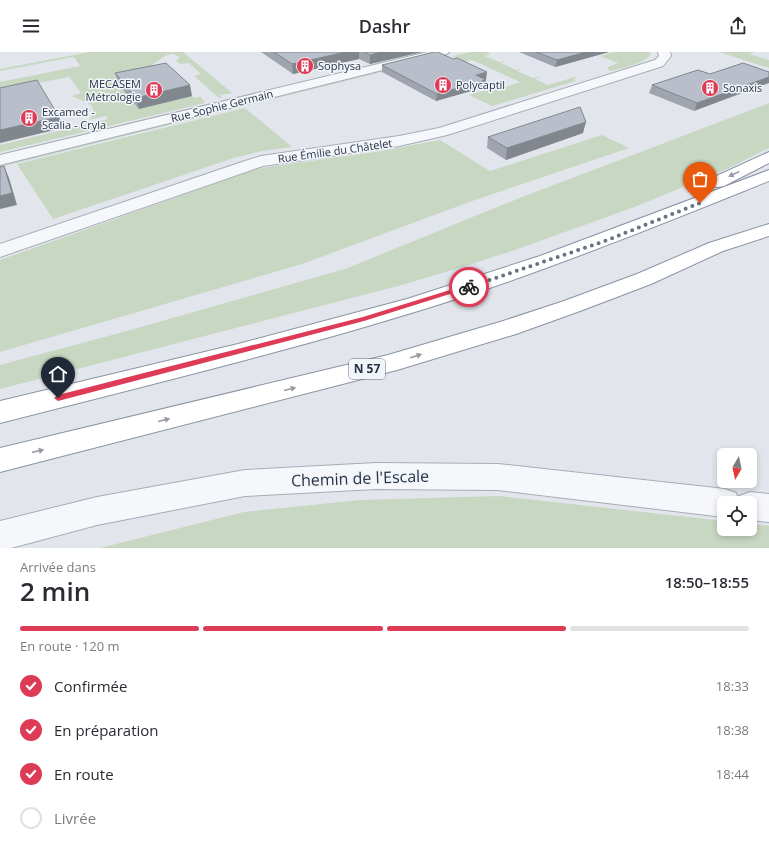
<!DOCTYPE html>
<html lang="fr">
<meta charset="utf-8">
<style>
:root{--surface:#fff;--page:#f7f7f7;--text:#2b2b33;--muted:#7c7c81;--line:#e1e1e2;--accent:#dd3b56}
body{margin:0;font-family:"Open Sans",sans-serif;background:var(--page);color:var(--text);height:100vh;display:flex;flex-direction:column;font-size:15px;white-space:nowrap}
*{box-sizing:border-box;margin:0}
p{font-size:13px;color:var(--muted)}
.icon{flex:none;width:22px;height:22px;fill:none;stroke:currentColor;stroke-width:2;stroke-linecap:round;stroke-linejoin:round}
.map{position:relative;height:496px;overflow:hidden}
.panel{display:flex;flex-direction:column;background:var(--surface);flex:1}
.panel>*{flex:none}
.needle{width:26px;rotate:189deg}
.fabs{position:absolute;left:717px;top:396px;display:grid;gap:8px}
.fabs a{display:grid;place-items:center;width:40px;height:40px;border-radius:6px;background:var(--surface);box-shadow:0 2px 6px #0003;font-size:20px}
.pin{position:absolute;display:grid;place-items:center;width:34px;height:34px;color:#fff;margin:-41px -17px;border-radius:50% 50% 50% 0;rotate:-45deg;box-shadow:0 0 4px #0007}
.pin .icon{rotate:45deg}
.courier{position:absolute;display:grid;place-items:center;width:40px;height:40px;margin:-20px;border:3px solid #dd3b56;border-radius:50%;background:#fff;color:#222;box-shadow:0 1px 5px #0007}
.head em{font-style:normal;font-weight:600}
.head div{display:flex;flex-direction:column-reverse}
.head{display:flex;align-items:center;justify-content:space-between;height:68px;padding:0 20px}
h1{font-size:26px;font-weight:600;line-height:30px}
.bar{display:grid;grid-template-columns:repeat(4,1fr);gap:6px 4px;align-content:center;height:48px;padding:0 20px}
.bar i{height:5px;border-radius:3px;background:var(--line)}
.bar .active{background:var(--accent)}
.bar p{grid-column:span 4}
ol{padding:0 20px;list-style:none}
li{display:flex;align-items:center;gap:12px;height:44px}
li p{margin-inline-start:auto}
li .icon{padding:4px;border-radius:50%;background:var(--accent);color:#fff;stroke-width:4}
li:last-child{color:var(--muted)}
li i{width:22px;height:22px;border:2px solid var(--line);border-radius:50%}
header{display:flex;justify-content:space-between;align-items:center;height:52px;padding:0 20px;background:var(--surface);font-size:18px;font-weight:600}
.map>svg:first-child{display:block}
.green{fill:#c8d7c2}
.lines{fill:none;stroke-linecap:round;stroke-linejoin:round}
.minor-casing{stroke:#a6adb7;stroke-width:2}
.highway-casing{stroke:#8893a4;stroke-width:2}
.minor{fill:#f6f7fa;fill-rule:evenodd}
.highway{fill:#fff;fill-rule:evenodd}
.wall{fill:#9fa4ae}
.shaded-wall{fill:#82868d}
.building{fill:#b9bfca;stroke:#82868d}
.oneway{fill:#9499a2}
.route{fill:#dd3b56}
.done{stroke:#697280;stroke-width:4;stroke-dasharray:0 7.2}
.labels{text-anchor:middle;stroke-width:3;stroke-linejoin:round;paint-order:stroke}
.far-poi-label{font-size:11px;fill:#283346;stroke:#f2f5f9;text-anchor:start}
.far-street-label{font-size:11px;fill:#283346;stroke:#f2f5f9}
.shield{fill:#f2f5f9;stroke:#656d7c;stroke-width:1}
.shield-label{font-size:12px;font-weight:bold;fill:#283346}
.near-street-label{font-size:16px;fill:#283346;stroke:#f2f5f9}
</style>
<header><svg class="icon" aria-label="menu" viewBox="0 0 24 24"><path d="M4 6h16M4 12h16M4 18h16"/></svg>Dashr<svg class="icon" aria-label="share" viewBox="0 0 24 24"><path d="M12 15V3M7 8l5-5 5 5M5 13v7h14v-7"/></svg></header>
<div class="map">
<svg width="769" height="496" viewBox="0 0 769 496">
<rect width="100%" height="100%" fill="#e2e6ec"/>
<path class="green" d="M89 0H183L232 41 220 43 222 46H219L194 24 201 22 189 11 180 12 176 9 180 5 173 2 167 3 144 18 114 30 118 32 139 57 192 44 195 46 201 45 205 51 0 100V93L108 67 106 64 89 68C102 51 83 50 72 44L81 41 69 25 0 38V30L80 14 74 5 0 19V17Z
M470 0H489L488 1 491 2 485 4 499 10 507 9 501 11 516 18 523 16 517 19 533 26 541 24 535 27 548 33 575 25 577 26 573 27 576 29 492 54 469 43 493 36 497 38 520 30 472 8 464 10 453 4Z
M613 0H650L651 1C648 11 621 16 611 19L607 17 608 15 618 11 600 4Z
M719 0H754L750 2 769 8V16Z
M435 5H442L0 115V112Z
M769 51V96L729 116 632 156 512 199 459 216 402 233 0 337V313L123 280 345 217 517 147Z
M204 53 206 55 0 105V102Z
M245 56 292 95 262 99 234 106 53 167 17 112Z
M602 83 629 96 475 148 302 212 0 300V208L250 119 268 115 375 100 440 88 490 119Z
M499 444 724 469V477H750V472L769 474V496H100L244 460 360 448Z"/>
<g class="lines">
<g class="minor-casing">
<path id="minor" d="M428 0H449L447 2 0 113V103Z
M658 0H670L671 4 663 14 447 83 399 94 263 114 0 205V192L242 110 261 104 399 84 439 76 655 8 659 4Z
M376 411 498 412 725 437 736 441 738 447 739 444 750 440 769 442V470L750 468V451H724V465L498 438 376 437 245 444 97 473 11 496H0V469L97 445 245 418Z"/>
</g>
<g class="highway-casing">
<path id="highway" d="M769 100V111L724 134 718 135 712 134 709 130 712 126Z
M769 118V129C674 167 578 206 481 239 323 291 161 330 0 371V349L238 292 407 247 540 204Z
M769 172V184L723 199 651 232 580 259 516 282 397 318 0 420V396L388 303 500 270 564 249 637 222 709 191Z"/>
</g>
<use href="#minor" class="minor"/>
<use href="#highway" class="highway"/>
</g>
<path class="wall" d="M261 0H422L370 12 359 7 293 22Z
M519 0H609L555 15Z
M382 13 486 28H485V35L436 49 382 20Z
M115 21 192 44 139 57 118 32Z
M710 22 694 59 649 41 652 33Z
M583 81 506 108 487 96 488 85Z"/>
<path class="shaded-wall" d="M346 0H359V7L293 22 292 12Z
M381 0H422L370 12V3Z
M586 0H609L555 15 557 8Z
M487 20 486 28 476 31V23Z
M769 25V31L694 59 697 51Z
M486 28 485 35 436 49 437 42Z
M190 33 192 44 139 57 136 46Z
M59 65 63 76 0 91V78Z
M586 70 583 81 506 108 507 96Z
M4 114 9 126 17 153 0 157V144Z"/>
<path class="building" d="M274 0H346L292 12Z
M364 0H381L370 3Z
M434 0H438L453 7 457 6 487 20 476 23 486 28 437 42 382 13Z
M536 0H586L557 8Z
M166 11 190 33 136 46 115 21Z
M743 11 769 20V25L697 51 652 33 698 18 710 22Z
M37 28 59 65 0 78V36Z
M580 55 586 70 507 96 488 85Z
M4 114 12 141 0 144V115Z"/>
<defs><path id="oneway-solid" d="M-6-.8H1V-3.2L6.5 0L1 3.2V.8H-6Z"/></defs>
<g class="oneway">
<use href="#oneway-solid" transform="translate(734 122) rotate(154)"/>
<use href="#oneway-solid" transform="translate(416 304) rotate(-17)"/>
<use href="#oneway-solid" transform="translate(290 337) rotate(-14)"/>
<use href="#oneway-solid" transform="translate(164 368) rotate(-14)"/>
<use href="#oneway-solid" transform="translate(38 399) rotate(-13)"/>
</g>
<path class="route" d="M466 233 472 235 364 269 58 349 54 346 58 343 363 265Z"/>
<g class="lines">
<path class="done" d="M469 235 605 189 700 151"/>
</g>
<defs>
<g id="building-disc" transform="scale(0.9)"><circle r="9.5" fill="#dd3b56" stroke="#f2f5f9"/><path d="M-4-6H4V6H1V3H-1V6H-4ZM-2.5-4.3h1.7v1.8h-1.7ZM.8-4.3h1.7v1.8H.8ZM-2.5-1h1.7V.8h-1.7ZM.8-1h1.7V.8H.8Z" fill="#fff"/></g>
</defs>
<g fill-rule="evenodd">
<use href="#building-disc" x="305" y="14"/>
<use href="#building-disc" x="443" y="33"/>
<use href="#building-disc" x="710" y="36"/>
<use href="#building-disc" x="154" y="38"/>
<use href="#building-disc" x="29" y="66"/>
</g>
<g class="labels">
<g class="far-poi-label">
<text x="318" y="18">Sophysa</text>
<text x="141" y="36" text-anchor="end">MECASEM<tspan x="141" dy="13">Métrologie</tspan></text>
<text x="456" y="37">Polycaptil</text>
<text x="723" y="40">Sonaxis</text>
<text x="42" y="64">Excamed -<tspan x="42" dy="13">Scalia - Cryla</tspan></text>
</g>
<g class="far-street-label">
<text transform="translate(222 54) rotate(-14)" y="4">Rue Sophie Germain</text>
<text transform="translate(335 99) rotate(-8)" y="4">Rue Émilie du Châtelet</text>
</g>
<rect class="shield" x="349" y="307" width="36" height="20" rx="3"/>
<g class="shield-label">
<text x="367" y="321">N 57</text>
</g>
<g class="near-street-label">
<text transform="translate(360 426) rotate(-2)" y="6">Chemin de l'Escale</text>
</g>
</g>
</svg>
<div class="fabs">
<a><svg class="needle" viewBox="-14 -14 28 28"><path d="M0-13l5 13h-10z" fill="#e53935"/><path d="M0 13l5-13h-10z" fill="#7c7c81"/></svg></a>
<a><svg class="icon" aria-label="locate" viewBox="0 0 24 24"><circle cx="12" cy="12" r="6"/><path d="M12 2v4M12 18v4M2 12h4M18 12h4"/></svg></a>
</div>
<div class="pin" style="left:700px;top:151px;background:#ea580c"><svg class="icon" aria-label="bag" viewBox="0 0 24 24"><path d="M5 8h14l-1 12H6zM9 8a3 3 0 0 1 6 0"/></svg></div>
<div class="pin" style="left:58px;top:346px;background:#1f2937"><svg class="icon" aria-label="home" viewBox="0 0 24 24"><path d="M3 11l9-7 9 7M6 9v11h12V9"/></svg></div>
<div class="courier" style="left:469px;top:235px"><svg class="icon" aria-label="bike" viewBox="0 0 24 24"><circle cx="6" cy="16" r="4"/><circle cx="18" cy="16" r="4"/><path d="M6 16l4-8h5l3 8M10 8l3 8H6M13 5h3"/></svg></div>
</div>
<section class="panel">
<div class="head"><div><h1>2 min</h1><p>Arrivée dans</p></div><em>18:50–18:55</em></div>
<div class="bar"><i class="active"></i><i class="active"></i><i class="active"></i><i></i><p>En route · 120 m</p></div>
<ol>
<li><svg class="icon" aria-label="check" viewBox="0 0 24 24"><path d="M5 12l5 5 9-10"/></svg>Confirmée<p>18:33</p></li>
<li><svg class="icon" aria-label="check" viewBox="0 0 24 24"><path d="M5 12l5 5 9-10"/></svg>En préparation<p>18:38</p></li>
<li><svg class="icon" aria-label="check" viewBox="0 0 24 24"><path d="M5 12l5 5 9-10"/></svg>En route<p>18:44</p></li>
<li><i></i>Livrée</li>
</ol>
</section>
